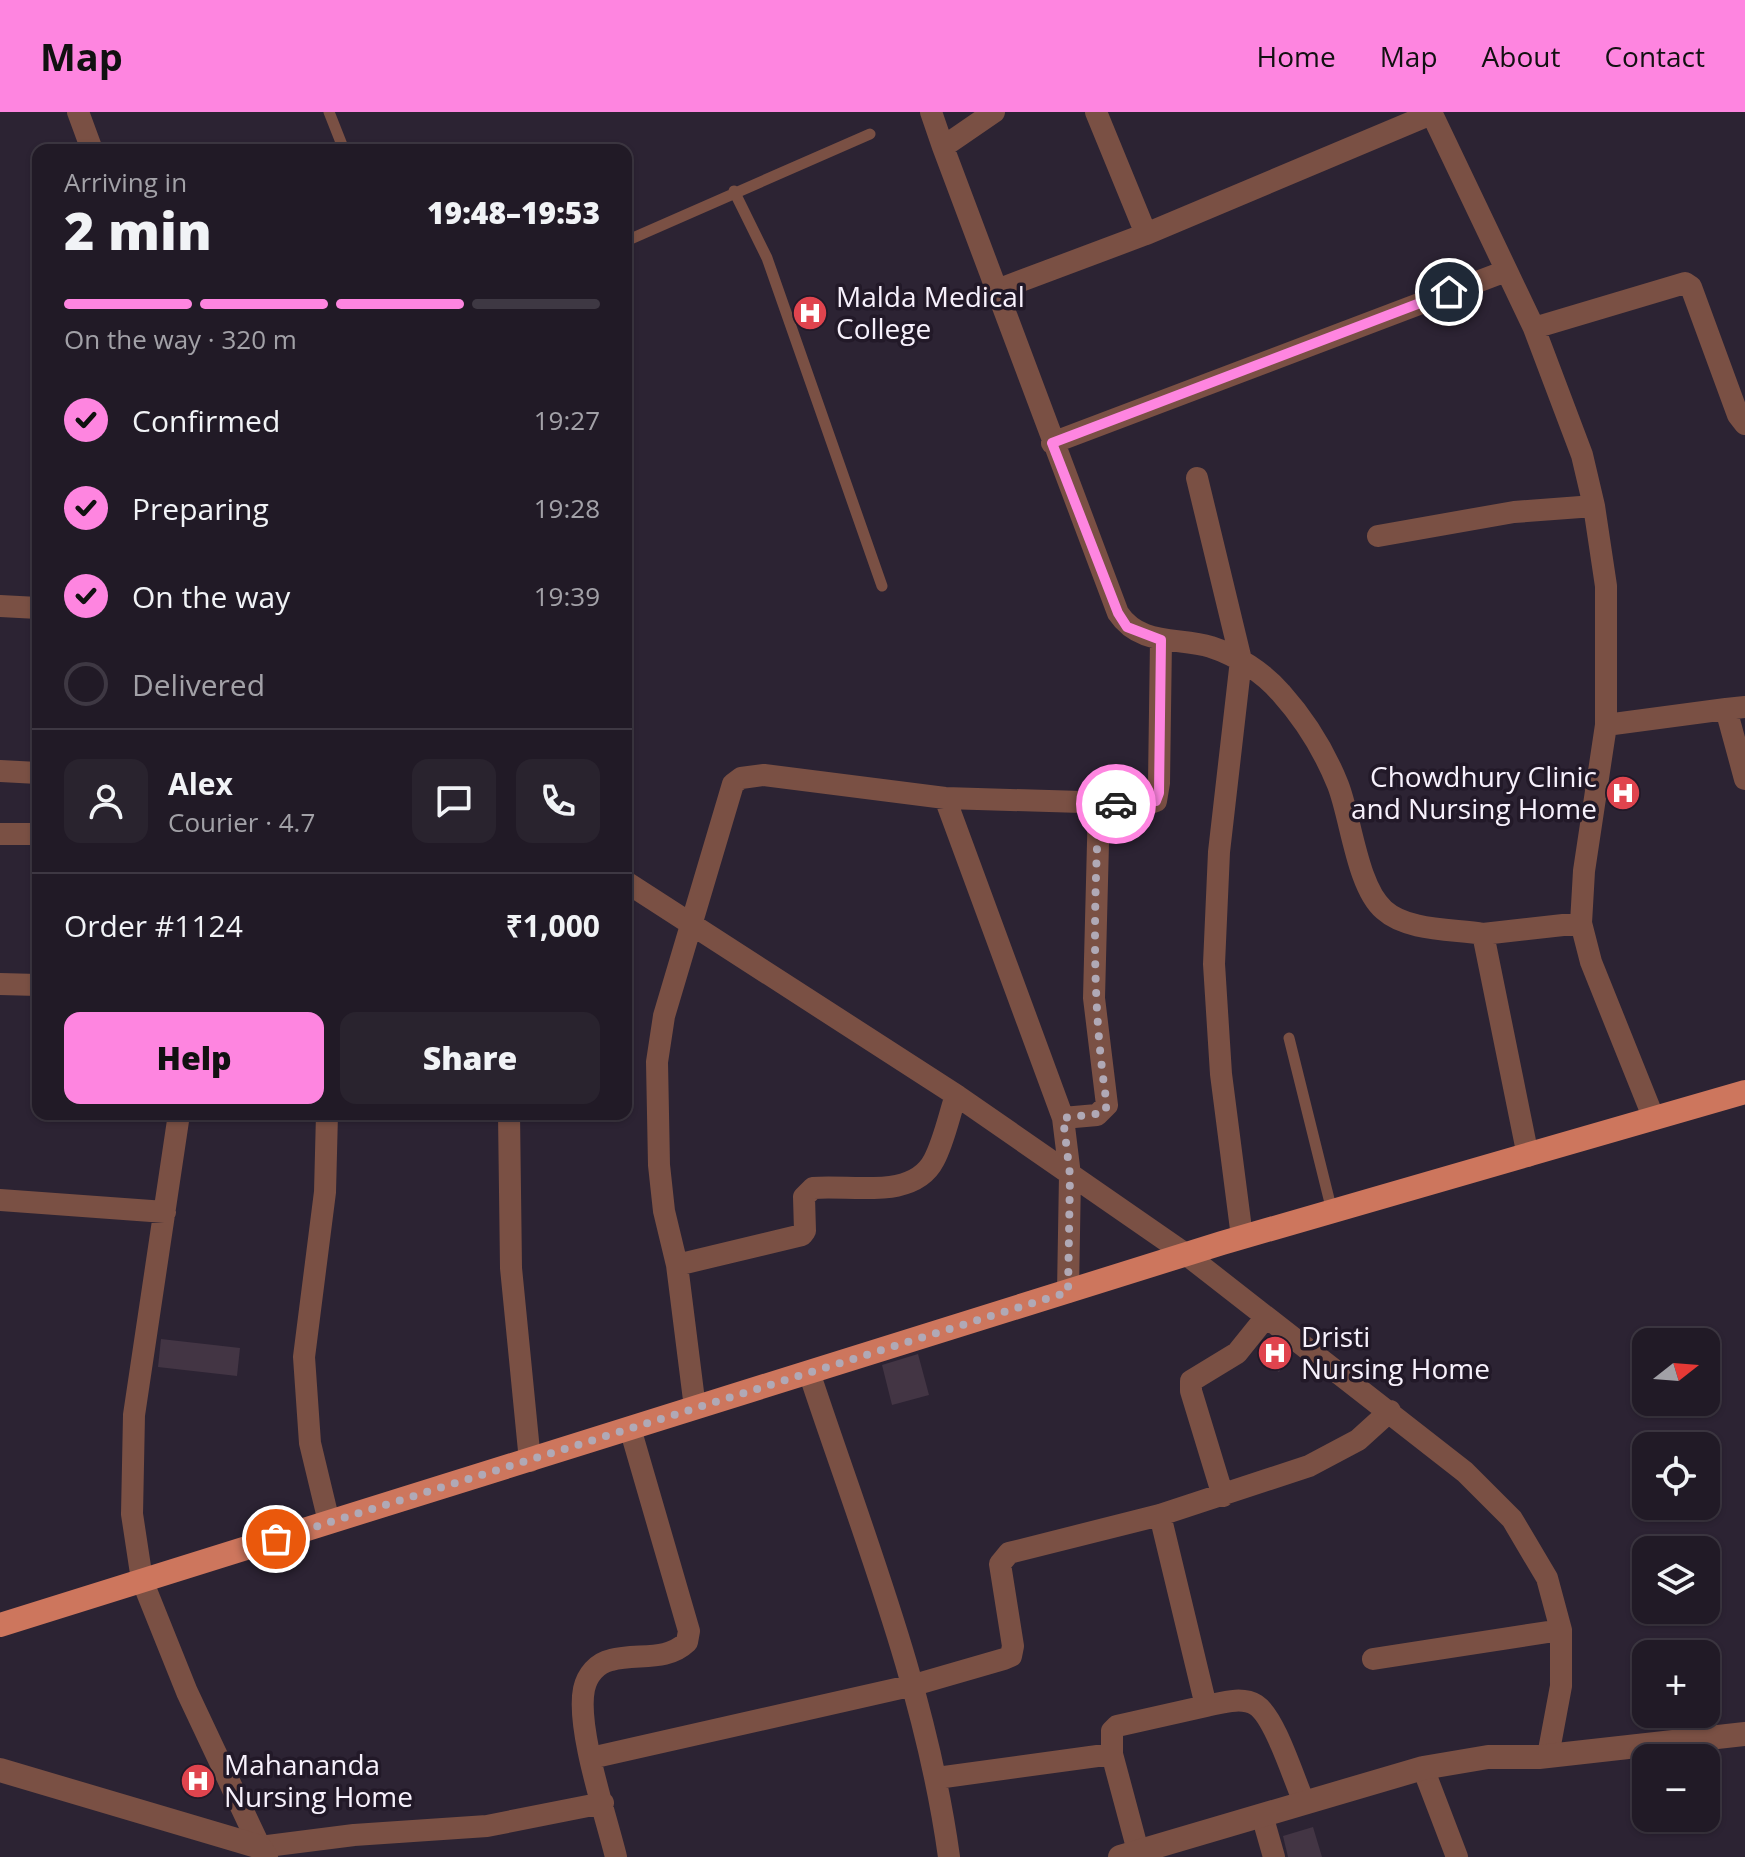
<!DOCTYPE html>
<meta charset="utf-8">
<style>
:root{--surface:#211a26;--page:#29232e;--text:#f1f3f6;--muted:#a2a1a7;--line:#3e3843;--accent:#fe85e0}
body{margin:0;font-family:"Open Sans",sans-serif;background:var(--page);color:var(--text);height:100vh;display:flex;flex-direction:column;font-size:30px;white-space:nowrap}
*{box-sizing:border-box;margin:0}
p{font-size:26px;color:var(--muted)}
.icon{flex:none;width:44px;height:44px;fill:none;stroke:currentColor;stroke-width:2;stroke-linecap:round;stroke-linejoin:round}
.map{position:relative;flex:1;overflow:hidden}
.panel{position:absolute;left:32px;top:32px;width:600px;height:976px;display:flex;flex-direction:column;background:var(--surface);border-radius:16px;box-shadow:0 2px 6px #0004,0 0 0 2px var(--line)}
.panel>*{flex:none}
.needle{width:52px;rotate:73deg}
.controls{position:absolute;left:1632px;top:1216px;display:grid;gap:16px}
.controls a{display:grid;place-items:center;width:88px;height:88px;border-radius:16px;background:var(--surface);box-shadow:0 2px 6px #0004,0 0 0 2px var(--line);font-size:40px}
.pin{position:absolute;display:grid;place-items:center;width:68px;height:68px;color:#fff;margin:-34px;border:4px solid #fff;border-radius:50%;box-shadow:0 2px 8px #0007}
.courier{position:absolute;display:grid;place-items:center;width:80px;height:80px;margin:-40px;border:6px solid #fe85e0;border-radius:50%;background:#fff;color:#222;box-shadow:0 2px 10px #0007}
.overview em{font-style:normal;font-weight:800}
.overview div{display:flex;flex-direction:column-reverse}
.overview{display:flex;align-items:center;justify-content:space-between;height:136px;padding:0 32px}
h1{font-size:52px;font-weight:800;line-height:60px}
.bar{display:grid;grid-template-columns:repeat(4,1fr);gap:12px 8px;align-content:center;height:96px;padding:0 32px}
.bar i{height:10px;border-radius:6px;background:var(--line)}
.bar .current{background:var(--accent)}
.bar p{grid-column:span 4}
.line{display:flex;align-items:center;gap:20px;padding:0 32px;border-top:2px solid var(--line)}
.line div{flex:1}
.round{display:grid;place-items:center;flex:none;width:84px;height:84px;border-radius:16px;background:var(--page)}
ol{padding:0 32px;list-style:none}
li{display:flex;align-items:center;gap:24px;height:88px}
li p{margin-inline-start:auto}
li .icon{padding:8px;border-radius:50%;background:var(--accent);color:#111;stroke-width:4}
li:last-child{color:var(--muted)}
li i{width:44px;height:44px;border:4px solid var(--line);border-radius:50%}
.button{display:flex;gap:16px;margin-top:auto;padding:16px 32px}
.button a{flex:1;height:92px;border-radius:16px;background:var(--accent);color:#111;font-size:32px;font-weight:800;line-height:92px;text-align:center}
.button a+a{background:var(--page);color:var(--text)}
header{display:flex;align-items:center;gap:48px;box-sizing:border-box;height:112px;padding:0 40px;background:var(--accent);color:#111}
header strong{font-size:38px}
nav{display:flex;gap:44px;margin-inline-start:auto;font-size:28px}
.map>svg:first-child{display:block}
.building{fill:#433544}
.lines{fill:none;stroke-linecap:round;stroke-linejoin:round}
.service{stroke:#7a5044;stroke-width:11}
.minor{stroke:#7a5044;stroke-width:22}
.tertiary{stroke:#7a5044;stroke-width:24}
.primary{stroke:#cd765d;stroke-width:24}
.done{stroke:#b0a9b6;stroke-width:8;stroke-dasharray:0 14.4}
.route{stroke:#fe85e0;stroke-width:10}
.labels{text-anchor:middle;stroke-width:7;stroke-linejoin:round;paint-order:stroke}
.poi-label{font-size:28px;fill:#f7f1fc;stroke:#221928;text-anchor:start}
</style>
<header>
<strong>Map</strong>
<nav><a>Home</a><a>Map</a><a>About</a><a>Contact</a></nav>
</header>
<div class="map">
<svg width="1745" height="1745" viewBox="0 0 1745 1745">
<rect width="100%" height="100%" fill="#2c2333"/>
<path class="building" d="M1611 671 1637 672 1636 691 1608 690Z
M1268 1224 1291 1242 1279 1260 1261 1248 1271 1235 1264 1230Z
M161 1227 240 1236 237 1264 158 1255Z
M918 1242 929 1283 892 1293 882 1253Z
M1313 1715 1322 1745H1288L1283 1724Z"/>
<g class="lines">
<path class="service" d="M329 0 344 38
M734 79 767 146 882 474
M626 129 870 22
M1289 926 1332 1099"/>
<path class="minor" d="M78 0 92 38
M931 0 943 35 994 0
M1096 0 1146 122 1431 2
M1431 0 1534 216 1582 343 1594 394 1606 474V613L1584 759 1581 811 1591 850 1654 1007
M943 35 1118 501C1140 534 1177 525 1211 535 1236 543 1264 561 1281 581 1306 609 1324 638 1338 673 1351 706 1357 775 1384 798 1407 819 1453 817 1483 822L1528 1044
M997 178 1146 122
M1534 216 1685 171 1691 175 1738 303 1745 312
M1052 331 1506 159
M1197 366 1241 548 1219 740 1214 852 1221 962 1242 1125
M1378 424 1514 400 1594 394
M0 494 38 496
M1745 595 1726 597 1745 667
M1606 613 1726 597
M0 659 38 661
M945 686 1063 1006 1070 1063 1068 1180
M0 722H38
M626 770 956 983 1187 1143 1465 1360 1512 1407 1547 1466 1561 1518V1574L1550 1633
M1483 822 1581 811
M0 872 38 873
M956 983C949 1004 944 1029 934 1048 913 1089 850 1072 813 1076L804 1085 805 1119 802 1123 677 1153 664 1099 659 1053 657 950 664 904 733 672 741 666 764 663 945 686 1148 692 1156 689 1159 671 1161 528
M179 1002 134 1303 132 1402 142 1468 187 1580 260 1735 354 1723 487 1714 603 1691
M327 1002 325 1080 304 1245 310 1331 329 1410
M509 1002 511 1156 530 1349
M1063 1006 1097 1003 1107 993 1094 886 1099 692
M0 1088 165 1100
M677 1153 695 1296
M809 1260C862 1420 926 1577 949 1745
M1223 1384 1191 1279V1269L1237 1241 1266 1205
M1160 1403 1206 1594C1221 1591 1242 1584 1256 1593 1275 1605 1294 1668 1304 1690
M1373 1547 1561 1518
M591 1646 914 1573 1004 1547 1011 1544 1013 1534 1000 1452 1009 1441 1160 1403 1309 1354 1358 1328 1390 1299
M1423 1656 1457 1745
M937 1666 1112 1642
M1262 1703 1274 1745
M1138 1739 1112 1642V1619L1117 1614 1206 1594
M616 1745C606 1704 576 1616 584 1577 587 1563 597 1551 611 1548 638 1541 666 1550 687 1530L689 1519 630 1316"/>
<path class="tertiary" d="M0 1658 260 1735 266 1745
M1120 1745 1423 1656 1488 1645H1539L1745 1622"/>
<path class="primary" d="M0 1513 1222 1131 1745 980"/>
</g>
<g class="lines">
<path class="done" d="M276 1427 1068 1180 1070 1063 1063 1006 1104 1001 1107 993C1091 892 1094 794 1099 692H1116"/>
<path class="route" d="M1116 692 1156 689 1159 681 1161 528 1127 515 1118 501 1052 331 1449 180"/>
</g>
<defs>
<g id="hospital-disc" transform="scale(1.8)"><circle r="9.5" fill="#e0444e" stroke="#221928"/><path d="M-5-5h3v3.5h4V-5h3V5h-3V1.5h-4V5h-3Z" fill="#fff"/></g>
</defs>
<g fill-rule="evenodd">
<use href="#hospital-disc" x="810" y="201"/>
<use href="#hospital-disc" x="1623" y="681"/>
<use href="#hospital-disc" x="1275" y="1241"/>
<use href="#hospital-disc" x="198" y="1669"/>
</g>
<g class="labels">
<g class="poi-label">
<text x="836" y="195">Malda Medical<tspan x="836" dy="32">College</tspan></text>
<text x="1597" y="675" text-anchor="end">Chowdhury Clinic<tspan x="1597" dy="32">and Nursing Home</tspan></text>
<text x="1301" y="1235">Dristi<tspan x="1301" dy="32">Nursing Home</tspan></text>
<text x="224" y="1663">Mahananda<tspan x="224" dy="32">Nursing Home</tspan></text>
</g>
</g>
</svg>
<div class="controls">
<a><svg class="needle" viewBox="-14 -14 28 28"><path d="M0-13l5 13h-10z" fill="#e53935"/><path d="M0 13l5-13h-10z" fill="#a2a1a7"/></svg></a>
<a><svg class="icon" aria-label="locate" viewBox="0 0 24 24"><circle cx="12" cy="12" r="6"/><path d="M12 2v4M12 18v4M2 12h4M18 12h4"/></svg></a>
<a><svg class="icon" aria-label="layers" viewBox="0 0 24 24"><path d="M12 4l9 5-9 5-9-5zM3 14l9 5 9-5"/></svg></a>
<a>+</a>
<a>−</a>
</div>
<div class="pin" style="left:276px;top:1427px;background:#ea580c"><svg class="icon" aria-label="bag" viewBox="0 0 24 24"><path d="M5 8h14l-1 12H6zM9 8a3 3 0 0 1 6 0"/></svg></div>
<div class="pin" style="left:1449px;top:180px;background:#1f2937"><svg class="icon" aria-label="home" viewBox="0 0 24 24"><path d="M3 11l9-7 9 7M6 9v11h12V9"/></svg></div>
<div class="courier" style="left:1116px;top:692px"><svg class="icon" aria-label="car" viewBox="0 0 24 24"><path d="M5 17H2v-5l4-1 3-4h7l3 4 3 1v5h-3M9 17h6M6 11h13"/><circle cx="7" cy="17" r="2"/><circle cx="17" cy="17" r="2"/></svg></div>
<section class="panel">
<div class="overview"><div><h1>2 min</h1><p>Arriving in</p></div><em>19:48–19:53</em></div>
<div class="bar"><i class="current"></i><i class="current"></i><i class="current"></i><i></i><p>On the way · 320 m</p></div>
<ol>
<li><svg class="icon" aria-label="check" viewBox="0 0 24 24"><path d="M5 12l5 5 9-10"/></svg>Confirmed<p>19:27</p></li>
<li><svg class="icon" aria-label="check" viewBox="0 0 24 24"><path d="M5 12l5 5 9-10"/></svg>Preparing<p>19:28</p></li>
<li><svg class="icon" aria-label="check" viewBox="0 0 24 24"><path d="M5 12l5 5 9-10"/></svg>On the way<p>19:39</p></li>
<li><i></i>Delivered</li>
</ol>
<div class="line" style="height:144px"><a class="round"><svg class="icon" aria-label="person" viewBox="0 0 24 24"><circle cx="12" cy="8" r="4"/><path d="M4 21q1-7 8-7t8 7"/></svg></a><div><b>Alex</b><p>Courier · 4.7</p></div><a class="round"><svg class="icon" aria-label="chat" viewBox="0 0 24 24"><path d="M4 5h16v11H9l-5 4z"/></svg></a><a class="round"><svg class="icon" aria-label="phone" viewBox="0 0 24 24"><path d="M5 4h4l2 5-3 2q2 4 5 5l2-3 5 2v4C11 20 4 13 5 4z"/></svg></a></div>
<div class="line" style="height:104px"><div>Order #1124</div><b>₹1,000</b></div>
<div class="button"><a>Help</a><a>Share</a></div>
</section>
</div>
